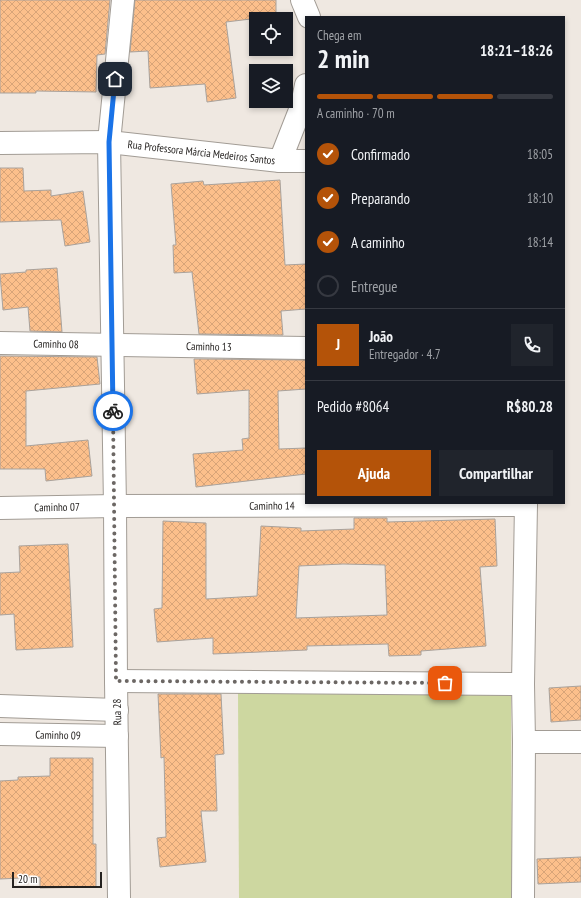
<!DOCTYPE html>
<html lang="pt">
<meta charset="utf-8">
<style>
:root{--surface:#171b24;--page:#20242c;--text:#f1f3f6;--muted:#9ea1a6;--line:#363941;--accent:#b45309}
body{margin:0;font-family:"PT Sans Narrow",sans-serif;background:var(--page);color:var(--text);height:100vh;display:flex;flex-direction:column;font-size:15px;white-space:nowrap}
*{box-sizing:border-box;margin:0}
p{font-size:13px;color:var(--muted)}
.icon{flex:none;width:22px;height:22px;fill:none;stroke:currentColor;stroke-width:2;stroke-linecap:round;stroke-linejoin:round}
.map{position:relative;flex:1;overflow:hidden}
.side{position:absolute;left:305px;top:16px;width:260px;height:488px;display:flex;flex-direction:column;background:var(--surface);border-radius:0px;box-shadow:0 2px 6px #0003}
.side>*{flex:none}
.fabs{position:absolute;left:249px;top:12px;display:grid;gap:8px}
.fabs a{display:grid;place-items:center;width:44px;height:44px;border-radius:0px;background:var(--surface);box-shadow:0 2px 6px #0003;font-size:20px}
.scale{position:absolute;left:12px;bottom:10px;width:90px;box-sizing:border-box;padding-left:4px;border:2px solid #252220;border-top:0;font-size:11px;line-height:14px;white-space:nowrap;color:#252220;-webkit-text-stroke:3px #fff;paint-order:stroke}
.pin{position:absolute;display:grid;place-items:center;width:34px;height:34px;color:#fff;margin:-17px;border-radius:8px;box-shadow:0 2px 6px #0006}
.courier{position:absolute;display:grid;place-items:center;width:40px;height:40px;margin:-20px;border:3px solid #1a73e8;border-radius:50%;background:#fff;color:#222;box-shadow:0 1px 5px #0007}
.overview em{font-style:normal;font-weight:800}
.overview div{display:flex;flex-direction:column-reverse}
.overview{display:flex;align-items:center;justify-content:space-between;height:68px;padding:0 12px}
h1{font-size:26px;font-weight:800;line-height:30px}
.bar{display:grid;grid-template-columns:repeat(4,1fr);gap:6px 4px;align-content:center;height:48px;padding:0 12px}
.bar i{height:5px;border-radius:3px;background:var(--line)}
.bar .on{background:var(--accent)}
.bar p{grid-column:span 4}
.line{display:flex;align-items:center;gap:10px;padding:0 12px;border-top:1px solid var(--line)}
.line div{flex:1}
.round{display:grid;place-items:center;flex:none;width:42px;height:42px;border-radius:0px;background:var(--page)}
ol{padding:0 12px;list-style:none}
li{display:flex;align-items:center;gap:12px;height:44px}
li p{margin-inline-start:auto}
li .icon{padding:4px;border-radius:50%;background:var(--accent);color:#fff;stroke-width:4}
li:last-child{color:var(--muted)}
li i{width:22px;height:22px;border:2px solid var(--line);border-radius:50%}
.button{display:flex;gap:8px;margin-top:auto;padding:8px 12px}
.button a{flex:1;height:46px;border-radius:0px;background:var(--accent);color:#fff;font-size:16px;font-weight:800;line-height:46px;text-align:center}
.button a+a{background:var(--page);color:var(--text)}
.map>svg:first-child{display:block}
.green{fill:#cdd7a0}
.building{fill:url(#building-cross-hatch);stroke:#a9a29c;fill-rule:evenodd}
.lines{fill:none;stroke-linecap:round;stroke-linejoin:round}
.street-casing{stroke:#a29c95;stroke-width:24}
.street{stroke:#fff;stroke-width:22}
.done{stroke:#6c6764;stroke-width:4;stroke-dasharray:0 7.2}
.route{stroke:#1a73e8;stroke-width:5}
.labels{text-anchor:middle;stroke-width:3.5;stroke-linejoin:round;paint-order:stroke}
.street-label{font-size:11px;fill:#252220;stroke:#fff}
</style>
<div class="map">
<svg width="581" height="898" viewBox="0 0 581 898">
<defs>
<pattern id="building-cross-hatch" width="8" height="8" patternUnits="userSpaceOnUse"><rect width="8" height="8" fill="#fcbf8b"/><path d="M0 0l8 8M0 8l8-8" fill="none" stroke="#d8a478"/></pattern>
</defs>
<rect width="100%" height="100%" fill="#efe8e1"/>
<path class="green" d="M511 692 512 898H239L238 693Z"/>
<path class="building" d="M0 0H110L105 54 97 55 96 92 36 91V93H0Z
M135 0H276V16L226 22 236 98 207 102 205 84 150 88 148 51 130 52Z
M0 168H23L24 191 51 190V196L83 191 90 242 65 246 61 220 0 222Z
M280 180 285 265 306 264V309L281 311 283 335 199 334 192 272 174 273 173 245H176L171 184 203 181 204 185Z
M57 268 62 332 30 331 28 307 3 310 0 274 26 272V270Z
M0 356 97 357 100 384 26 391V446L88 440 92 476 46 481 45 469H0Z
M194 359H201L306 360V389L278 391 279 449 306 448V474L196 487 193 454 243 450 242 439 249 438V390L197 394Z
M354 518H387V522L495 519 497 566 480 567 486 646 421 651V655L389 656 388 644 307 646V650L213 654V638L157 642 154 609 162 608 163 521 206 523V599L257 596 261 526 301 528V531L354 529ZM343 564 385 565 387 615 296 618 299 566Z
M68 544 73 647 16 650 14 614 0 615V573L20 572 19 546Z
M581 686V720L551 722 549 688Z
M158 694H221L224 754 215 755 217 811H201L206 862 160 867 157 838 166 837 164 757 161 758Z
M50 758H93V844H96V887L40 888V877L0 879V781L18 780V777L50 776Z
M581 857V882L538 884 537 859Z"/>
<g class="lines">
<g class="street-casing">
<g id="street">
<path d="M302 0 309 17"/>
<path id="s1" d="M0 143 109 142 280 161H306"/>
<path d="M280 161 302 105 306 85"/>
<path id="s2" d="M0 343 306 348"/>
<path id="s3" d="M0 508 115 506 526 505"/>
<path d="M116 681 523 684"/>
<path d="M0 706 117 710"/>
<path id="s4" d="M0 734 117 736"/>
<path d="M524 742H581"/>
<path d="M119 898 116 681 115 506 109 142 123 0"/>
<path d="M523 898 524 742 523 684 526 503"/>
</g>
</g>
<use href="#street" class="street"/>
</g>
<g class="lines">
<path class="done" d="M113 411 116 681 445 683"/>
<path class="route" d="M113 411 109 142 115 79"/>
</g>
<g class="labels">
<g class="street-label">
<text dy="4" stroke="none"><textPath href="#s1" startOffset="202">Rua Professora Márcia Medeiros Santos</textPath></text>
<text dy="4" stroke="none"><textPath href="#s2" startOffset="56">Caminho 08</textPath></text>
<text dy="4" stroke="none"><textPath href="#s2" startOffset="209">Caminho 13</textPath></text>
<text dy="4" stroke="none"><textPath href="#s3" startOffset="272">Caminho 14</textPath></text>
<text dy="4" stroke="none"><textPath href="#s3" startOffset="57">Caminho 07</textPath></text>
<text transform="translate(117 712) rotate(-91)" y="4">Rua 28</text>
<text dy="4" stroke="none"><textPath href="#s4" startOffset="58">Caminho 09</textPath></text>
</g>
</g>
</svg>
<div class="fabs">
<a><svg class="icon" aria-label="locate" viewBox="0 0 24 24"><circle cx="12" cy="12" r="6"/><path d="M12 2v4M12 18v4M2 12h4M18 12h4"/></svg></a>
<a><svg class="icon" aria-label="layers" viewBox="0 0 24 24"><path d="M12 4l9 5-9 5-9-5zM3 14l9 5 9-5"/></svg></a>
</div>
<div class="scale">20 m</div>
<div class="pin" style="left:445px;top:683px;background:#ea580c"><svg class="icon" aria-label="bag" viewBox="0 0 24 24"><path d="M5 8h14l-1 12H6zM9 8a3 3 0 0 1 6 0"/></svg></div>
<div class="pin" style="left:115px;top:79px;background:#1f2937"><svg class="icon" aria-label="home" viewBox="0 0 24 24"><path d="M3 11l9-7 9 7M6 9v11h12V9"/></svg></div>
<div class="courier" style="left:113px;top:411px"><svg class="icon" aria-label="bike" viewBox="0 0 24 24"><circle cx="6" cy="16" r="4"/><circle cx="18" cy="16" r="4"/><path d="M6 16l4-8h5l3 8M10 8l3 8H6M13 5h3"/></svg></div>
<section class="side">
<div class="overview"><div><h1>2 min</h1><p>Chega em</p></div><em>18:21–18:26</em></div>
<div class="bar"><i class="on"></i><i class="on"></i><i class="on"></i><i></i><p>A caminho · 70 m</p></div>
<ol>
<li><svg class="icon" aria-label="check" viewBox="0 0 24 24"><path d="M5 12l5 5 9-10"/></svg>Confirmado<p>18:05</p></li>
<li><svg class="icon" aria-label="check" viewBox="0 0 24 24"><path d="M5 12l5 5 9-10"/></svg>Preparando<p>18:10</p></li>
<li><svg class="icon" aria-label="check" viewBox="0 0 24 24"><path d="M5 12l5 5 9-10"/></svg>A caminho<p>18:14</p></li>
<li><i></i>Entregue</li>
</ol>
<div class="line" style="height:72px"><b class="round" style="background:var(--accent);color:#fff">J</b><div><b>João</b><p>Entregador · 4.7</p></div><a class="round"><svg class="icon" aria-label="phone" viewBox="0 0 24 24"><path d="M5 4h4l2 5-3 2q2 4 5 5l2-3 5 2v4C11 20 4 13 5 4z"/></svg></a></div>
<div class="line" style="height:52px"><div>Pedido #8064</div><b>R$80.28</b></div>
<div class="button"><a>Ajuda</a><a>Compartilhar</a></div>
</section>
</div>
